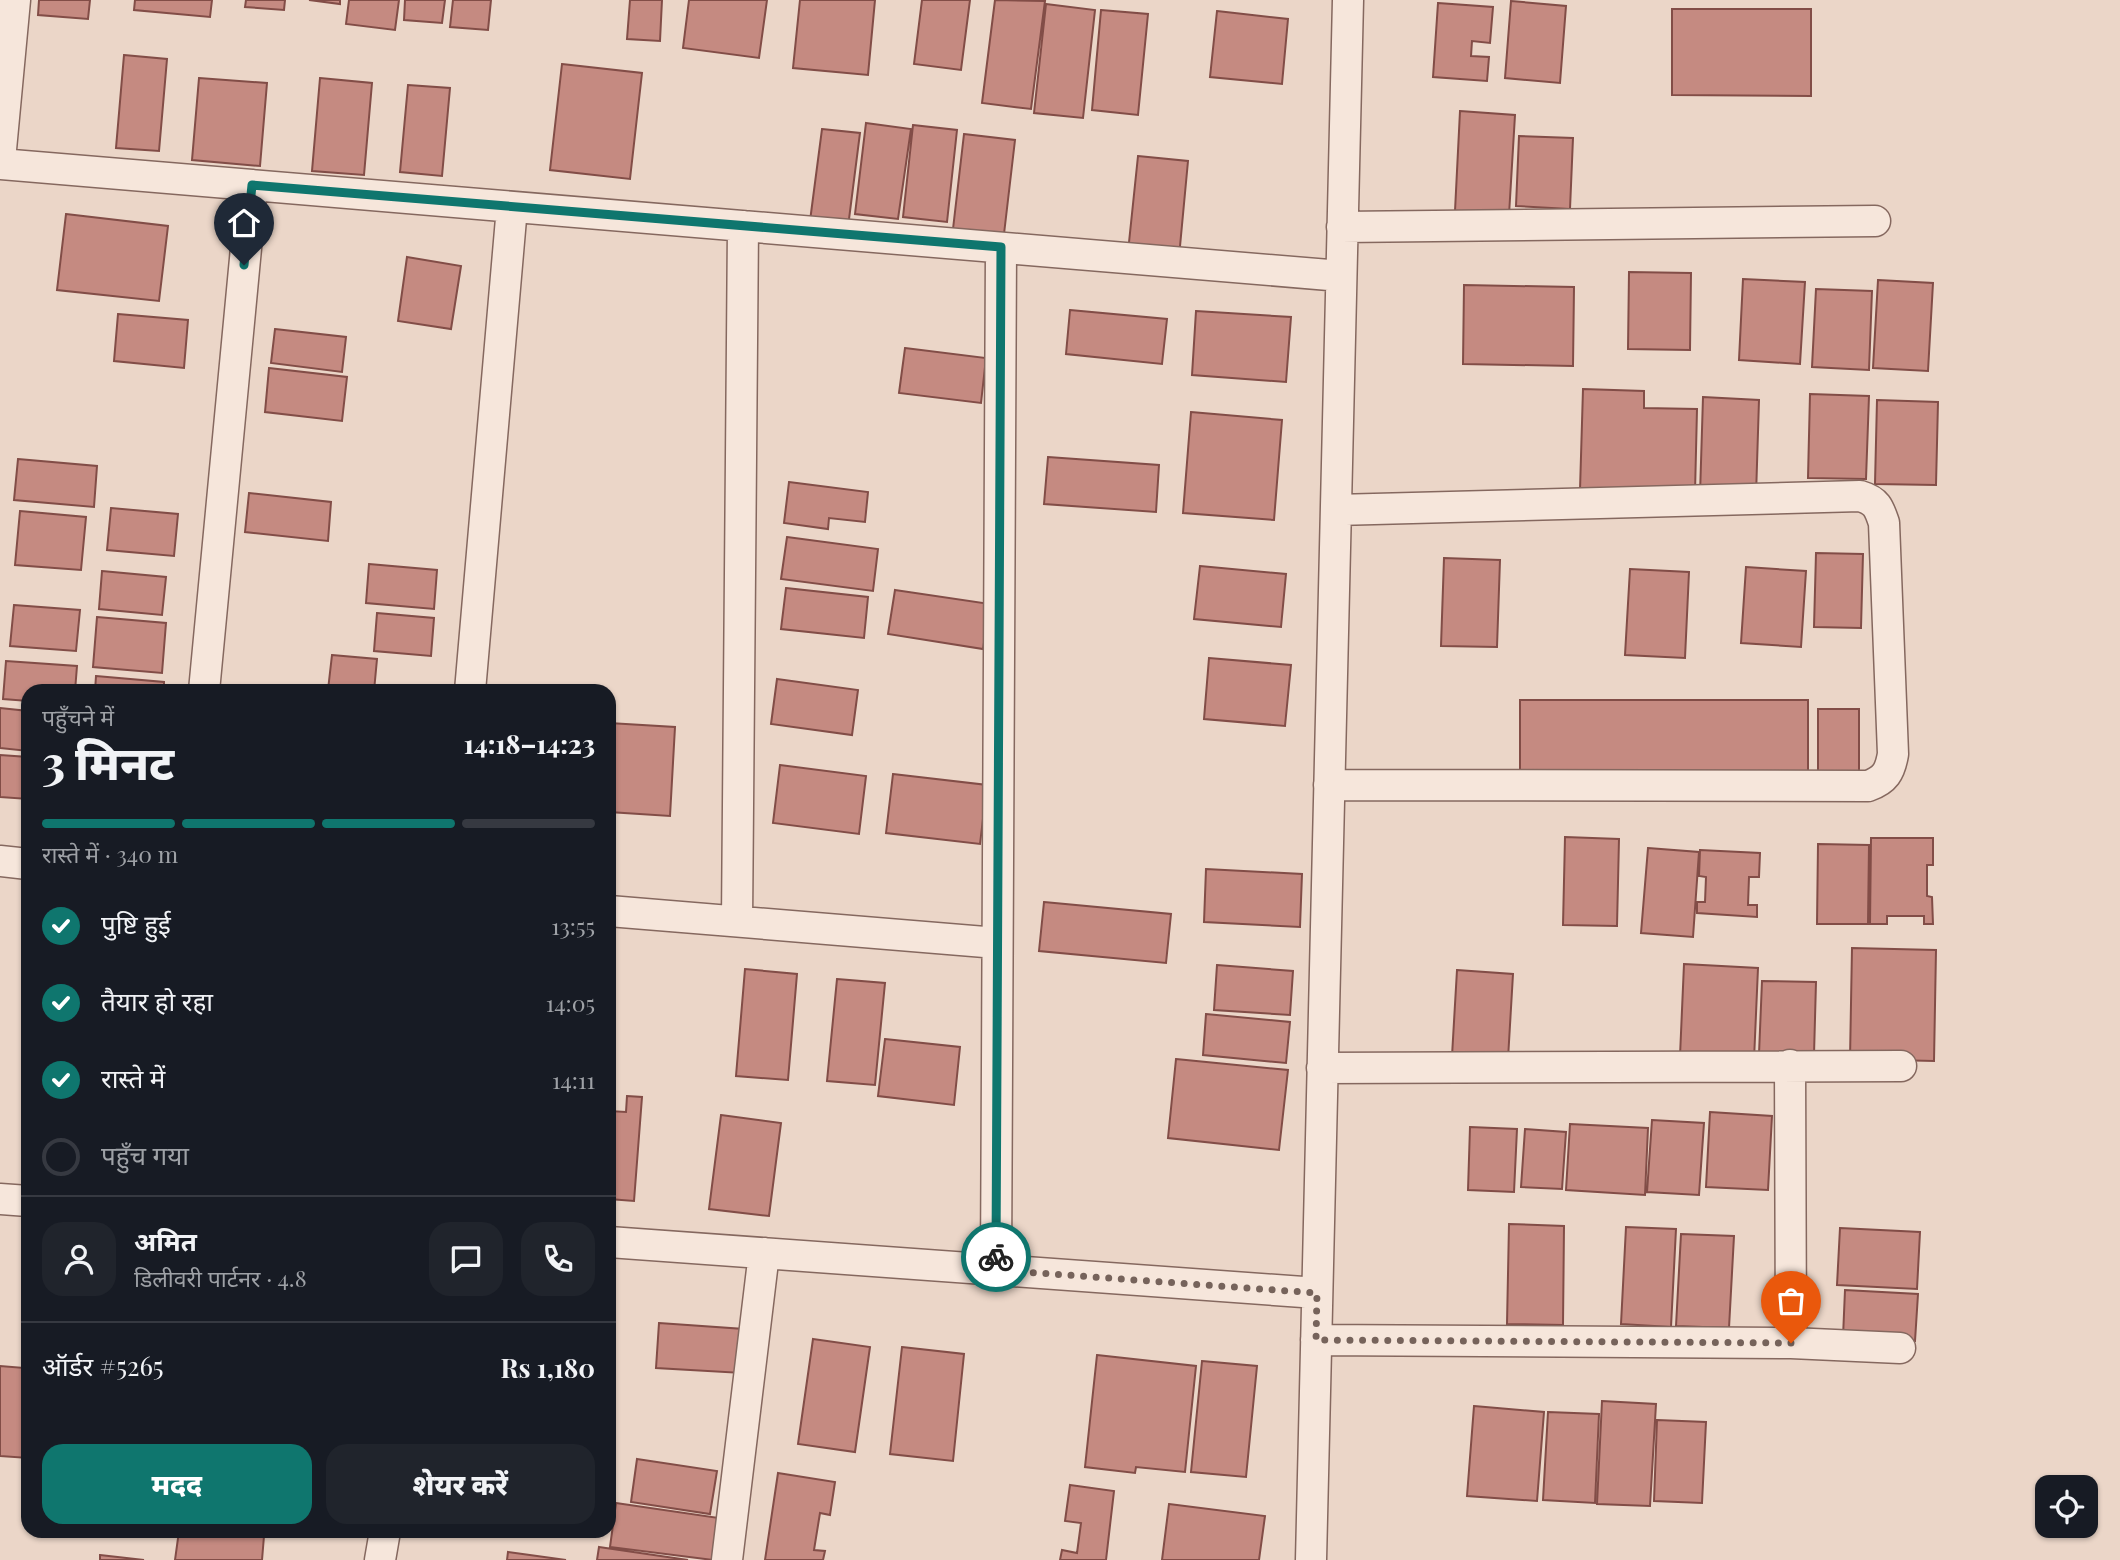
<!DOCTYPE html>
<html lang="hi">
<meta charset="utf-8">
<style>
:root{--surface:#171b24;--page:#20242c;--text:#f1f3f6;--muted:#9ea1a6;--line:#363941;--accent:#0f766e}
body{margin:0;font-family:"Playfair Display","Noto Sans Devanagari",serif;background:var(--page);color:var(--text);height:100vh;display:flex;flex-direction:column;font-size:26px;white-space:nowrap}
*{box-sizing:border-box;margin:0}
p{font-size:23px;color:var(--muted)}
.icon{flex:none;width:38px;height:38px;fill:none;stroke:currentColor;stroke-width:2;stroke-linecap:round;stroke-linejoin:round}
.map{position:relative;flex:1;overflow:hidden}
.drawer{position:absolute;left:21px;top:684px;width:595px;height:854px;display:flex;flex-direction:column;background:var(--surface);border-radius:21px;box-shadow:0 2px 5px #0004}
.drawer>*{flex:none}
.tools{position:absolute;left:2035px;top:1475px;display:grid;gap:14px}
.tools a{display:grid;place-items:center;width:63px;height:63px;border-radius:14px;background:var(--surface);box-shadow:0 2px 5px #0004;font-size:35px}
.pin{position:absolute;display:grid;place-items:center;width:60px;height:60px;color:#fff;margin:-72px -30px;border-radius:50% 50% 50% 0;rotate:-45deg;box-shadow:0 0 7px #0007}
.pin .icon{rotate:45deg}
.courier{position:absolute;display:grid;place-items:center;width:70px;height:70px;margin:-35px;border:5px solid #0f766e;border-radius:50%;background:#fff;color:#222;box-shadow:0 2px 9px #0007}
.headline em{font-style:normal;font-weight:800}
.headline div{display:flex;flex-direction:column-reverse}
.headline{display:flex;align-items:center;justify-content:space-between;height:119px;padding:0 21px}
h1{font-size:46px;font-weight:800;line-height:52px}
.bar{display:grid;grid-template-columns:repeat(4,1fr);gap:10px 7px;align-content:center;height:84px;padding:0 21px}
.bar i{height:9px;border-radius:5px;background:var(--line)}
.bar .on{background:var(--accent)}
.bar p{grid-column:span 4}
.line{display:flex;align-items:center;gap:18px;padding:0 21px;border-top:2px solid var(--line)}
.line div{flex:1}
.round{display:grid;place-items:center;flex:none;width:74px;height:74px;border-radius:21px;background:var(--page)}
ol{padding:0 21px;list-style:none}
li{display:flex;align-items:center;gap:21px;height:77px}
li p{margin-inline-start:auto}
li .icon{padding:7px;border-radius:50%;background:var(--accent);color:#fff;stroke-width:4}
li:last-child{color:var(--muted)}
li i{width:38px;height:38px;border:4px solid var(--line);border-radius:50%}
.primary-button{display:flex;gap:14px;margin-top:auto;padding:14px 21px}
.primary-button a{flex:1;height:80px;border-radius:21px;background:var(--accent);color:#fff;font-size:28px;font-weight:800;line-height:80px;text-align:center}
.primary-button a+a{background:var(--page);color:var(--text)}
.map>svg:first-child{display:block}
.building{fill:#c58a81;stroke:#824d47;stroke-width:2}
.lines{fill:none;stroke-linecap:round;stroke-linejoin:round}
.street-casing{stroke:#85685f;stroke-width:33}
.street{stroke:#f6e6db;stroke-width:30}
.done{stroke:#76635b;stroke-width:7;stroke-dasharray:0 12.6}
.route{stroke:#0f766e;stroke-width:9}
</style>
<div class="map">
<svg width="2120" height="1560" viewBox="0 0 2120 1560">
<rect width="100%" height="100%" fill="#ebd6c8"/>
<path class="building" d="M39 0H90L88 19 38 15Z
M135 0H212L210 17 134 10Z
M246 0H285L284 10 245 7Z
M309 0H340V4Z
M349 0H399L395 30 346 24Z
M405 0H445L442 23 404 20Z
M453 0H491L488 30 450 27Z
M630 0H662L660 41 627 39Z
M689 0H767L759 58 683 48Z
M800 0H875L868 75 793 68Z
M922 0H970L961 70 914 64Z
M995 0 1045 1 1031 109 982 103Z
M1511 1 1566 6 1560 83 1505 78Z
M1438 3 1493 7 1490 43 1472 41 1471 56 1489 57 1487 81 1433 77Z
M1046 4 1095 10 1083 118 1034 113Z
M1672 9H1811V96L1672 95Z
M1101 10 1148 14 1138 115 1092 110Z
M1217 11 1288 19 1282 84 1210 77Z
M124 55 167 59 159 151 116 148Z
M562 64 642 73 630 179 550 170Z
M199 78 267 83 260 166 192 160Z
M320 78 372 83 364 175 312 171Z
M408 85 450 88 442 176 400 172Z
M1460 111 1515 115 1509 215 1455 211Z
M866 123 911 129 898 219 855 214Z
M913 125 957 130 947 222 903 217Z
M822 129 860 133 848 227 810 221Z
M964 134 1015 140 1004 234 953 229Z
M1519 136 1573 138 1570 209 1516 206Z
M1138 156 1188 161 1179 257 1128 252Z
M66 214 168 226 159 301 57 290Z
M407 257 461 266 451 329 398 321Z
M1629 272 1691 273 1690 350 1628 349Z
M1743 279 1805 282 1800 364 1739 360Z
M1878 280 1933 283 1928 371 1873 368Z
M1464 285 1574 287 1573 366 1463 364Z
M1816 289 1872 291 1869 370 1812 367Z
M1070 310 1167 319 1162 364 1066 354Z
M1196 311 1291 317 1286 382 1192 375Z
M118 314 188 320 184 368 114 361Z
M275 329 346 337 342 372 271 363Z
M905 348 986 358 981 403 899 393Z
M269 368 347 377 342 421 265 412Z
M1583 389 1644 391V408L1697 409 1695 493 1580 490Z
M1810 394 1869 396 1866 479 1808 478Z
M1703 397 1759 400 1756 496 1700 495Z
M1877 400 1938 402 1936 485 1875 484Z
M1191 412 1282 420 1274 520 1183 513Z
M1048 457 1159 465 1156 512 1044 504Z
M18 459 97 466 94 507 14 500Z
M789 482 868 492 865 522 829 518 828 529 784 523Z
M249 493 331 502 328 541 245 532Z
M111 508 178 514 174 556 107 550Z
M20 511 86 517 81 570 15 565Z
M787 537 878 549 873 591 781 579Z
M1816 553 1863 554 1861 628 1814 627Z
M1444 558 1500 560 1497 647 1441 646Z
M369 564 437 570 434 609 366 603Z
M1200 566 1286 574 1281 627 1194 619Z
M1746 567 1806 571 1801 647 1741 643Z
M1630 569 1689 572 1685 658 1625 655Z
M102 571 166 577 162 615 99 609Z
M786 588 868 597 864 638 781 629Z
M895 590 990 604 983 649 888 634Z
M14 605 80 610 76 651 10 646Z
M377 613 434 618 431 656 374 651Z
M97 617 166 623 162 673 93 667Z
M332 655 377 659 374 691 328 690Z
M1209 658 1291 665 1285 726 1204 719Z
M6 661 77 666 75 691H28V701L3 699Z
M96 676 164 682V691H95Z
M777 679 858 690 852 735 771 724Z
M1520 700H1808V781L1520 780Z
M0 708 28 711V751L0 748Z
M1818 709H1859V781L1818 780Z
M609 723 675 727 670 816 609 812Z
M0 755 28 757V799L0 797Z
M780 765 866 776 859 834 773 823Z
M893 774 987 785 980 844 886 833Z
M1565 837 1619 839 1617 926 1563 925Z
M1871 838H1933V865H1927V896L1932 897 1933 924H1924V916H1887V924H1870Z
M1818 844 1869 845 1868 924H1817Z
M1648 848 1699 852 1693 937 1641 933Z
M1700 850 1760 853 1759 877H1749L1748 905H1757V917L1697 913V902H1705L1706 877 1699 876Z
M1206 869 1302 874 1300 927 1204 922Z
M1044 902 1171 914 1166 963 1039 951Z
M1852 948 1936 950 1934 1061 1850 1059Z
M1684 964 1758 968 1754 1060 1680 1056Z
M1217 965 1293 971 1290 1015 1214 1010Z
M745 969 797 974 788 1080 736 1076Z
M1457 970 1513 974 1508 1059 1452 1056Z
M837 979 885 983 875 1085 827 1081Z
M1762 981 1816 982 1814 1055 1759 1054Z
M1206 1014 1290 1022 1286 1063 1203 1055Z
M885 1039 960 1047 954 1105 878 1096Z
M1176 1059 1288 1070 1279 1150 1168 1138Z
M627 1096 642 1097 634 1201 609 1199V1111L626 1112Z
M1710 1112 1772 1116 1768 1190 1706 1187Z
M721 1115 781 1123 769 1216 709 1209Z
M1652 1120 1704 1123 1699 1195 1647 1192Z
M1570 1124 1648 1128 1645 1195 1566 1190Z
M1470 1127 1517 1129 1514 1192 1468 1190Z
M1525 1129 1566 1132 1562 1189 1521 1187Z
M1509 1224 1564 1226 1563 1325 1507 1324Z
M1626 1227 1676 1229 1671 1327 1621 1324Z
M1840 1228 1920 1232 1917 1289 1837 1285Z
M1681 1234 1734 1236 1729 1328 1676 1326Z
M1845 1290 1918 1294 1915 1341 1843 1337Z
M28 1319V1458L0 1456V1366L24 1368Z
M659 1323 744 1329 742 1373 656 1368Z
M813 1339 870 1347 855 1452 798 1444Z
M902 1347 964 1354 953 1461 890 1454Z
M1097 1355 1196 1366 1185 1472 1136 1467 1135 1473 1085 1467Z
M1202 1361 1257 1366 1246 1477 1191 1472Z
M1602 1401 1656 1404 1650 1506 1597 1504Z
M1474 1406 1544 1412 1537 1501 1467 1496Z
M1548 1412 1599 1414 1595 1503 1543 1500Z
M1657 1420 1706 1422 1702 1503 1654 1501Z
M637 1459 717 1471 710 1514 631 1502Z
M778 1473 835 1482 830 1515 820 1513 814 1550 825 1551 823 1560H765Z
M1070 1485 1114 1491 1106 1560H1060L1062 1550 1077 1553 1081 1523 1065 1521Z
M616 1503 719 1518 713 1560 610 1547Z
M1169 1504 1265 1516 1259 1560H1162Z
M179 1531H218L264 1536 262 1560H175Z
M599 1547 688 1560H597Z
M508 1552 566 1560H507Z
M100 1555 144 1560H100Z"/>
<g class="lines">
<g class="street-casing">
<path id="street" d="M0 160 15 0
M0 164 1341 276
M1342 227 1875 221
M204 691 252 185
M470 691 512 207
M1329 785 1868 786C1885 780 1890 772 1893 754L1884 523C1879 508 1877 501 1860 496L1336 510
M0 861 28 864
M609 911 997 943
M737 921 743 226
M1790 1065 1791 1343
M1322 1068 1901 1066
M0 1199 28 1201
M609 1242 1317 1293
M996 1270 1001 248
M1316 1340 1791 1343 1900 1348
M380 1560 385 1531
M727 1560 764 1253
M1311 1560 1348 0"/>
</g>
<use href="#street" class="street"/>
</g>
<g class="lines">
<path class="done" d="M996 1257V1270L1317 1293 1316 1340 1791 1343"/>
<path class="route" d="M244 265 252 185 1001 247 996 1257"/>
</g>
</svg>
<div class="tools">
<a><svg class="icon" aria-label="locate" viewBox="0 0 24 24"><circle cx="12" cy="12" r="6"/><path d="M12 2v4M12 18v4M2 12h4M18 12h4"/></svg></a>
</div>
<div class="pin" style="left:1791px;top:1343px;background:#ea580c"><svg class="icon" aria-label="bag" viewBox="0 0 24 24"><path d="M5 8h14l-1 12H6zM9 8a3 3 0 0 1 6 0"/></svg></div>
<div class="pin" style="left:244px;top:265px;background:#1f2937"><svg class="icon" aria-label="home" viewBox="0 0 24 24"><path d="M3 11l9-7 9 7M6 9v11h12V9"/></svg></div>
<div class="courier" style="left:996px;top:1257px"><svg class="icon" aria-label="bike" viewBox="0 0 24 24"><circle cx="6" cy="16" r="4"/><circle cx="18" cy="16" r="4"/><path d="M6 16l4-8h5l3 8M10 8l3 8H6M13 5h3"/></svg></div>
<section class="drawer">
<div class="headline"><div><h1>3 मिनट</h1><p>पहुँचने में</p></div><em>14:18–14:23</em></div>
<div class="bar"><i class="on"></i><i class="on"></i><i class="on"></i><i></i><p>रास्ते में · 340 m</p></div>
<ol>
<li><svg class="icon" aria-label="check" viewBox="0 0 24 24"><path d="M5 12l5 5 9-10"/></svg>पुष्टि हुई<p>13:55</p></li>
<li><svg class="icon" aria-label="check" viewBox="0 0 24 24"><path d="M5 12l5 5 9-10"/></svg>तैयार हो रहा<p>14:05</p></li>
<li><svg class="icon" aria-label="check" viewBox="0 0 24 24"><path d="M5 12l5 5 9-10"/></svg>रास्ते में<p>14:11</p></li>
<li><i></i>पहुँच गया</li>
</ol>
<div class="line" style="height:126px"><a class="round"><svg class="icon" aria-label="person" viewBox="0 0 24 24"><circle cx="12" cy="8" r="4"/><path d="M4 21q1-7 8-7t8 7"/></svg></a><div><b>अमित</b><p>डिलीवरी पार्टनर · 4.8</p></div><a class="round"><svg class="icon" aria-label="chat" viewBox="0 0 24 24"><path d="M4 5h16v11H9l-5 4z"/></svg></a><a class="round"><svg class="icon" aria-label="phone" viewBox="0 0 24 24"><path d="M5 4h4l2 5-3 2q2 4 5 5l2-3 5 2v4C11 20 4 13 5 4z"/></svg></a></div>
<div class="line" style="height:91px"><div>ऑर्डर #5265</div><b>Rs 1,180</b></div>
<div class="primary-button"><a>मदद</a><a>शेयर करें</a></div>
</section>
</div>
